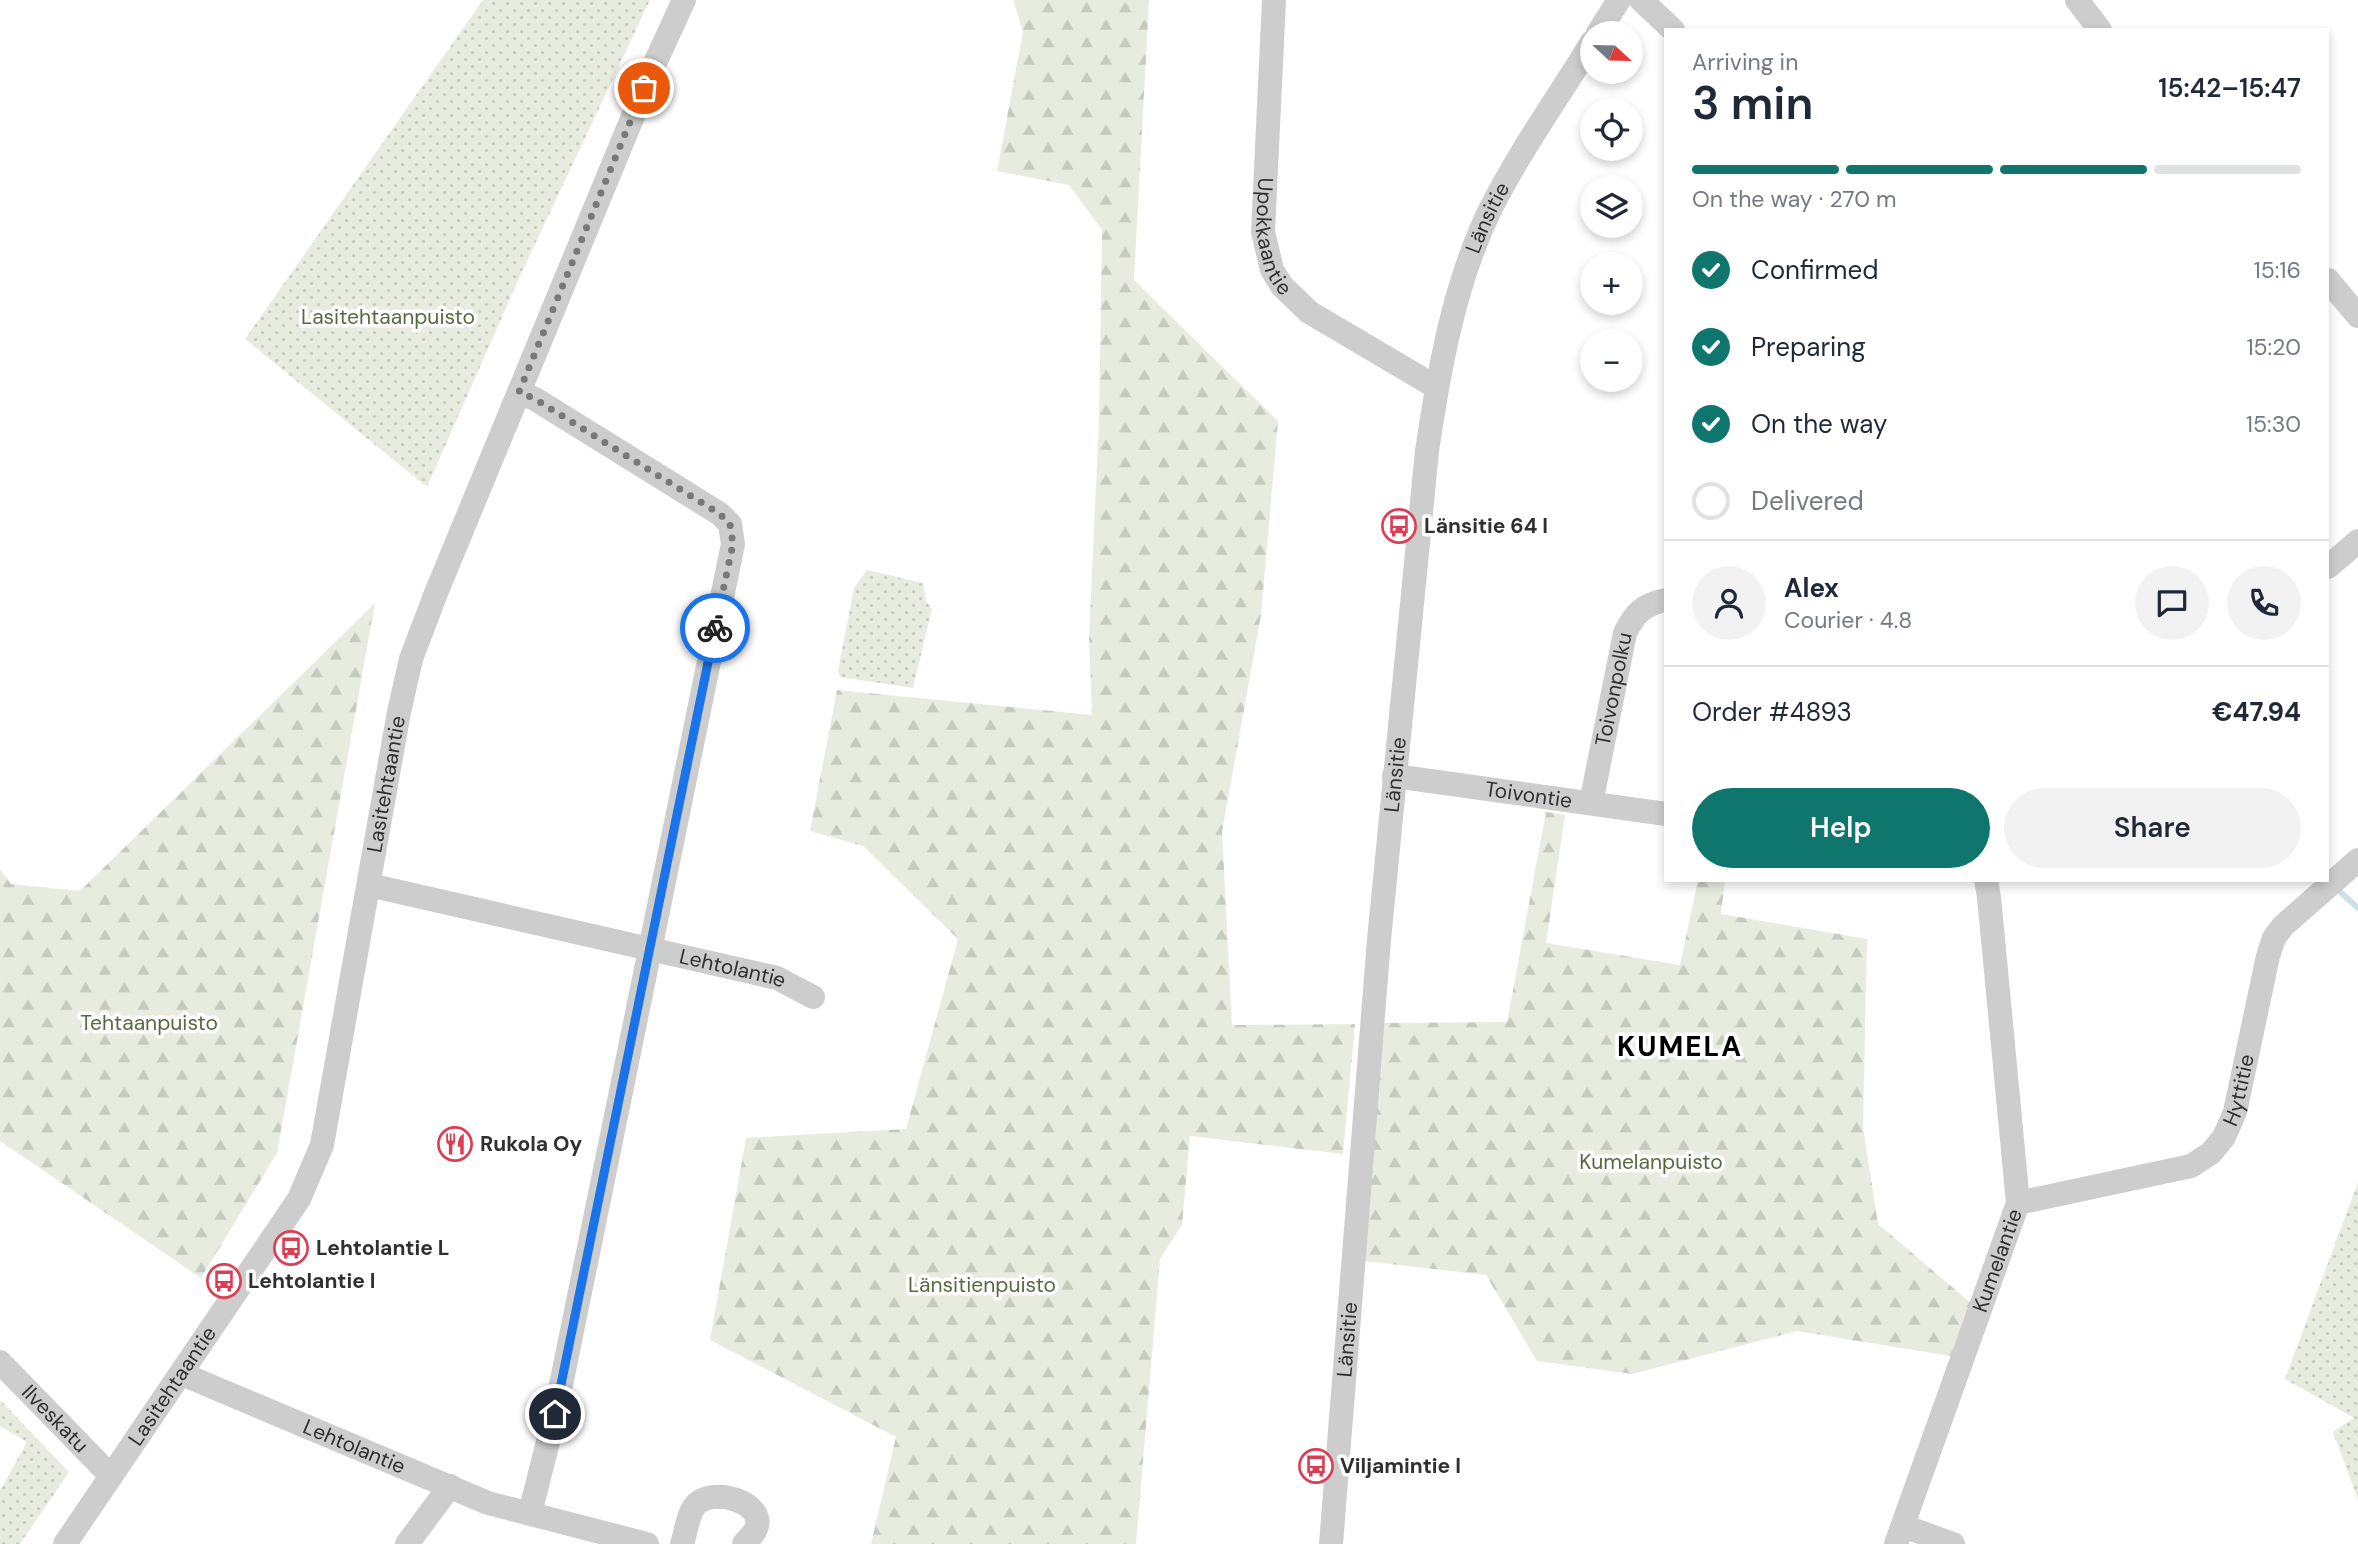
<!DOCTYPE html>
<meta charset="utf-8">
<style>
:root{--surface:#fff;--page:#f2f2f3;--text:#1f2937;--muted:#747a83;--line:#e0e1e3;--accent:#0f766e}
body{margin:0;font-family:"DM Sans",sans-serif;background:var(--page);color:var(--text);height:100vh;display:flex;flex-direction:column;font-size:26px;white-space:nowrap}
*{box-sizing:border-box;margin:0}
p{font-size:23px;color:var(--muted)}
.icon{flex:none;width:38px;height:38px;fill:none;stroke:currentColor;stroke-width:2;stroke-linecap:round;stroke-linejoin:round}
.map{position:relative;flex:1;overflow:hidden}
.details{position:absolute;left:1664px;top:28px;width:665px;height:854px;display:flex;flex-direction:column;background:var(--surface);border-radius:0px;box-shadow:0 4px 10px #0003}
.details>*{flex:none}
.needle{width:46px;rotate:112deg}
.buttons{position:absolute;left:1580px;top:21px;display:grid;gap:14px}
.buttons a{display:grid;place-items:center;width:63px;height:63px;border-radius:50%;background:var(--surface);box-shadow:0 4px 10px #0003;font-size:35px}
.pin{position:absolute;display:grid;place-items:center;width:60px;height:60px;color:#fff;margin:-30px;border:4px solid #fff;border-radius:50%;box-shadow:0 2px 7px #0007}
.courier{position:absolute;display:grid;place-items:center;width:70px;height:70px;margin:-35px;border:5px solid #1a73e8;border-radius:50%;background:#fff;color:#222;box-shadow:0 2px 9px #0007}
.summary em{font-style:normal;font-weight:600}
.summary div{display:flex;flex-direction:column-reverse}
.summary{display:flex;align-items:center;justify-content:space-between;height:119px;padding:0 28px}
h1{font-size:46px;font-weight:600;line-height:52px}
.bar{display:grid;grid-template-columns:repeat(4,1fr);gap:10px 7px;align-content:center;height:84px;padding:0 28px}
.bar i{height:9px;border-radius:5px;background:var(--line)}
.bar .active{background:var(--accent)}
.bar p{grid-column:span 4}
.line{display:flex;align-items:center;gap:18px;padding:0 28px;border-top:2px solid var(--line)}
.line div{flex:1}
.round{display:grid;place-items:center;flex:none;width:74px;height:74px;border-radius:37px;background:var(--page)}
ol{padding:0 28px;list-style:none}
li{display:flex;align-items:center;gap:21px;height:77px}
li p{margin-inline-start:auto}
li .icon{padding:7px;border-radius:50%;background:var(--accent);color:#fff;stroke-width:4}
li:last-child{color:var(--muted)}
li i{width:38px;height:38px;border:4px solid var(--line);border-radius:50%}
.action{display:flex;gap:14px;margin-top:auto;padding:14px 28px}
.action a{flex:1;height:80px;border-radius:42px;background:var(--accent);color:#fff;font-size:28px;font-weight:600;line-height:80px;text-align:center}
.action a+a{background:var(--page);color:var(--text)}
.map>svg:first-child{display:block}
.green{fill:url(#green-dots)}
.forest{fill:url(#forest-firs)}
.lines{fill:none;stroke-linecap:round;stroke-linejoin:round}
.stream{stroke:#cde1eb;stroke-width:6}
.minor{stroke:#cdcdcd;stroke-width:24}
.done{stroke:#787878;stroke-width:7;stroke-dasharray:0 12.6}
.route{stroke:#1a73e8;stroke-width:9}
.labels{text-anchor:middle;stroke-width:7;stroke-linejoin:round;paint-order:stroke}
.street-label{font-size:21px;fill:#303030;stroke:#fff}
.park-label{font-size:21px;fill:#566a3f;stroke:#fff}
.poi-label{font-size:21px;font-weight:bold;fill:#303030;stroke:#fff;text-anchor:start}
.district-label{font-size:28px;font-weight:bold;letter-spacing:2px;fill:#000;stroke:#fff}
</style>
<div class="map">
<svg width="2358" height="1544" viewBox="0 0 2358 1544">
<defs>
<pattern id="green-dots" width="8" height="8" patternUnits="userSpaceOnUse" patternTransform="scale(1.75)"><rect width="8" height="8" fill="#e7ecdf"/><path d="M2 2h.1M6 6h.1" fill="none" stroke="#c6cbc0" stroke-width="1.8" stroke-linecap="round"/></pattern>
<pattern id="forest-firs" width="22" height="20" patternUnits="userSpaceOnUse" patternTransform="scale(1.75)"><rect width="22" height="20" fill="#e7ecdf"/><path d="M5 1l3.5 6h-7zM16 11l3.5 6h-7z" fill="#c6cbc0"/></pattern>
</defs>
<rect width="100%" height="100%" fill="#fff"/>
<path class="green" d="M483 0H650L520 276 427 487 245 339Z
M867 570 923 583 926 601 932 609 913 688 840 677 838 671 854 588Z
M2358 1182V1500L2333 1432 2354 1418 2285 1379Z
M0 1400 69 1472 20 1544H0V1491L27 1442 0 1426Z"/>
<path class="forest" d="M1013 0H1149L1134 280 1278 421 1261 615 1222 832 1232 1025 1355 1024 1343 1154 1190 1136 1182 1225 1160 1259 1136 1544H871L896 1437 710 1340 746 1138 906 1129 958 939 863 846 810 831 837 690 1092 715 1089 639 1099 421 1102 230 1069 185 997 171 1023 32Z
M375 603 277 1153 201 1278 0 1141V869L11 884 80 891Z
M1546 812 1565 815 1546 943 1680 965 1698 880H1725L1721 914 1867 939 1863 1127 1878 1224 1979 1310 1962 1358 1797 1331 1632 1374 1537 1361 1486 1275 1363 1261 1384 1023 1507 1022Z"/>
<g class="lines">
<path class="stream" d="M2337 889 2358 908"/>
<g class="minor">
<path id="s1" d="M1274 0 1263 232 1272 270 1282 286 1309 312 1436 387"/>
<path d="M1641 0 1673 30"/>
<path d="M2077 0 2100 30"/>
<path d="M1598 33 1619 0"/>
<path d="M2328 280 2358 316"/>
<path d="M519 392 535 399 720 514 730 524 733 544 555 1414 530 1513"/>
<path d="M2328 567 2358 541"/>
<path id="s2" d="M1394 776 1666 814"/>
<path id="s3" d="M1591 803 1625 633C1635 613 1644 604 1666 600"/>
<path id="s4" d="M369 885 777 978 813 997"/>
<path id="s5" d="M2018 1203 2191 1166 2211 1153 2224 1137 2235 1112 2268 956 2274 938 2283 926 2358 860"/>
<path id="s6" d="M0 1362 111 1476"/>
<path id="s7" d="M182 1374 488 1503 647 1544"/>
<path d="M1903 1526 1953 1544"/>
<path id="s8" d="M65 1544 299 1199 322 1145 399 712 411 659 436 593 655 63 684 0"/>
<path d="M407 1544 450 1486"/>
<path d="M682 1544C686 1533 687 1517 694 1507 710 1484 770 1503 755 1531 752 1536 747 1540 744 1544"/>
<path id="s9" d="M1331 1544 1379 940 1427 451C1439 370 1454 284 1490 210 1519 152 1558 98 1592 42"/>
<path id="s10" d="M1896 1544 2018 1203 1989 897 1986 880"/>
</g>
</g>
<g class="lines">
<path class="done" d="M644 88 519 392 535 399 720 514 730 524 733 544 715 628"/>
<path class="route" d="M555 1414 715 628"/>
</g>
<defs>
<g id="bus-ring" transform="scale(1.75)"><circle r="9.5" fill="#fff" stroke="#dc3d54" stroke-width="1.5"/><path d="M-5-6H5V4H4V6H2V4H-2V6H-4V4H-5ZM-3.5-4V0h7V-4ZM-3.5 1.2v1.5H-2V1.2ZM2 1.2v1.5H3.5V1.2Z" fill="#dc3d54"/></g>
<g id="restaurant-ring" transform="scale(1.75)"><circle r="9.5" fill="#fff" stroke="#dc3d54" stroke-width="1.5"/><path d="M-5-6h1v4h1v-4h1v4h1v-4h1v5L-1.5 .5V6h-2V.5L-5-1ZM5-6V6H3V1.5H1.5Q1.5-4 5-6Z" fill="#dc3d54"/></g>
</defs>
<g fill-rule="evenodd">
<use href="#bus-ring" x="1399" y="526"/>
<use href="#restaurant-ring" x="455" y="1144"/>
<use href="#bus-ring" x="291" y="1248"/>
<use href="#bus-ring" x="224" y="1281"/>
<use href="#bus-ring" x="1316" y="1466"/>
</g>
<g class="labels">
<g class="street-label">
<text dy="7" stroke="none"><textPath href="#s9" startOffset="1339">Länsitie</textPath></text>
<text dy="7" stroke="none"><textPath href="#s1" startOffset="238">Upokkaantie</textPath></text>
<text dy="7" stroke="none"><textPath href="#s3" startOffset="116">Toivonpolku</textPath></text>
<text dy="7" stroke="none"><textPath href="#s9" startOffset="772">Länsitie</textPath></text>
<text dy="7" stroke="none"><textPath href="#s8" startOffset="842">Lasitehtaantie</textPath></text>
<text dy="7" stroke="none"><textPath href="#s2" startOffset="136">Toivontie</textPath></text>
<text dy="7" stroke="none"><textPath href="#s4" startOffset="373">Lehtolantie</textPath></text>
<text dy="7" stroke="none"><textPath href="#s5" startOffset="271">Hyttitie</textPath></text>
<text dy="7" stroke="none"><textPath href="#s10" startOffset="301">Kumelantie</textPath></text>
<text dy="7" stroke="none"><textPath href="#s9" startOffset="205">Länsitie</textPath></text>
<text dy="7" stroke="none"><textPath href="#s8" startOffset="191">Lasitehtaantie</textPath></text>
<text dy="7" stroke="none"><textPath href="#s6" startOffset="79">Ilveskatu</textPath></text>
<text dy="7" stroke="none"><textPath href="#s7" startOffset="187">Lehtolantie</textPath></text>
</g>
<g class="park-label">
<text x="388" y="324">Lasitehtaanpuisto</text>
<text x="149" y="1030">Tehtaanpuisto</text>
<text x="1651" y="1169">Kumelanpuisto</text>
<text x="982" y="1292">Länsitienpuisto</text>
</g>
<g class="poi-label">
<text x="1424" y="533">Länsitie 64 I</text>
<text x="480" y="1151">Rukola Oy</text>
<text x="316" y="1255">Lehtolantie L</text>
<text x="248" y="1288">Lehtolantie I</text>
<text x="1340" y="1473">Viljamintie I</text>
</g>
<g class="district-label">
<text x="1680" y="1056">KUMELA</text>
</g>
</g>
</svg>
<div class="buttons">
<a><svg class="needle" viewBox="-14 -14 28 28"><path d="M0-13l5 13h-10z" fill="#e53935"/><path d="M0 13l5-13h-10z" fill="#747a83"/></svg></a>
<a><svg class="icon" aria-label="locate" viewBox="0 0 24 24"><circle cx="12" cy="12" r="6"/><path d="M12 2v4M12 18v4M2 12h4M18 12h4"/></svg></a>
<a><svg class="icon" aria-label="layers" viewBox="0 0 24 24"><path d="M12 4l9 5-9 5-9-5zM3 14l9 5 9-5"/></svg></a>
<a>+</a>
<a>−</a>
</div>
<div class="pin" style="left:644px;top:88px;background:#ea580c"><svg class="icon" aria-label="bag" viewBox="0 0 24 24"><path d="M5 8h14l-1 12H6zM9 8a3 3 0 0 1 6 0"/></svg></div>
<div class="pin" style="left:555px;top:1414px;background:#1f2937"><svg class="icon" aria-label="home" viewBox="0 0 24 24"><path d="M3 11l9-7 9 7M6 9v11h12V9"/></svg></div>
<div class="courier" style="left:715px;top:628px"><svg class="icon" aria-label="bike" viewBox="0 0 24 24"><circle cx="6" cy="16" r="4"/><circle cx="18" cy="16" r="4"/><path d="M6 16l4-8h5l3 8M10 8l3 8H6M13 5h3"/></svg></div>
<section class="details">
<div class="summary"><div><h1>3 min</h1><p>Arriving in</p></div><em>15:42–15:47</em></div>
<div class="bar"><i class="active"></i><i class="active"></i><i class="active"></i><i></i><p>On the way · 270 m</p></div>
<ol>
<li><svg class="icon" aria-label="check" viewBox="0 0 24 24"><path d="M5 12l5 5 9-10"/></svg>Confirmed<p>15:16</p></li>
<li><svg class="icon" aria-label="check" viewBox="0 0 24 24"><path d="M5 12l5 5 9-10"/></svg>Preparing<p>15:20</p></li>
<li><svg class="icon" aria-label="check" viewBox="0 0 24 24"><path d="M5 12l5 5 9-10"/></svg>On the way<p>15:30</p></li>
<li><i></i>Delivered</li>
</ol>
<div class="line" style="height:126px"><a class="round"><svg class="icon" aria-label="person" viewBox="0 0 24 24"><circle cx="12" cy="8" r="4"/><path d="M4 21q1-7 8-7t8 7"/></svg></a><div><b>Alex</b><p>Courier · 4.8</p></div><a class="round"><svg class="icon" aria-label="chat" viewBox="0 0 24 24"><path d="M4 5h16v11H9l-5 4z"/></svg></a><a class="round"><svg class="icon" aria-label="phone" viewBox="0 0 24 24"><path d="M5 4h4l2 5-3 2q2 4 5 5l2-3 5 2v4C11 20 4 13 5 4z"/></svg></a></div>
<div class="line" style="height:91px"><div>Order #4893</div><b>€47.94</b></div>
<div class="action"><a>Help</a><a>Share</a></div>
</section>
</div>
